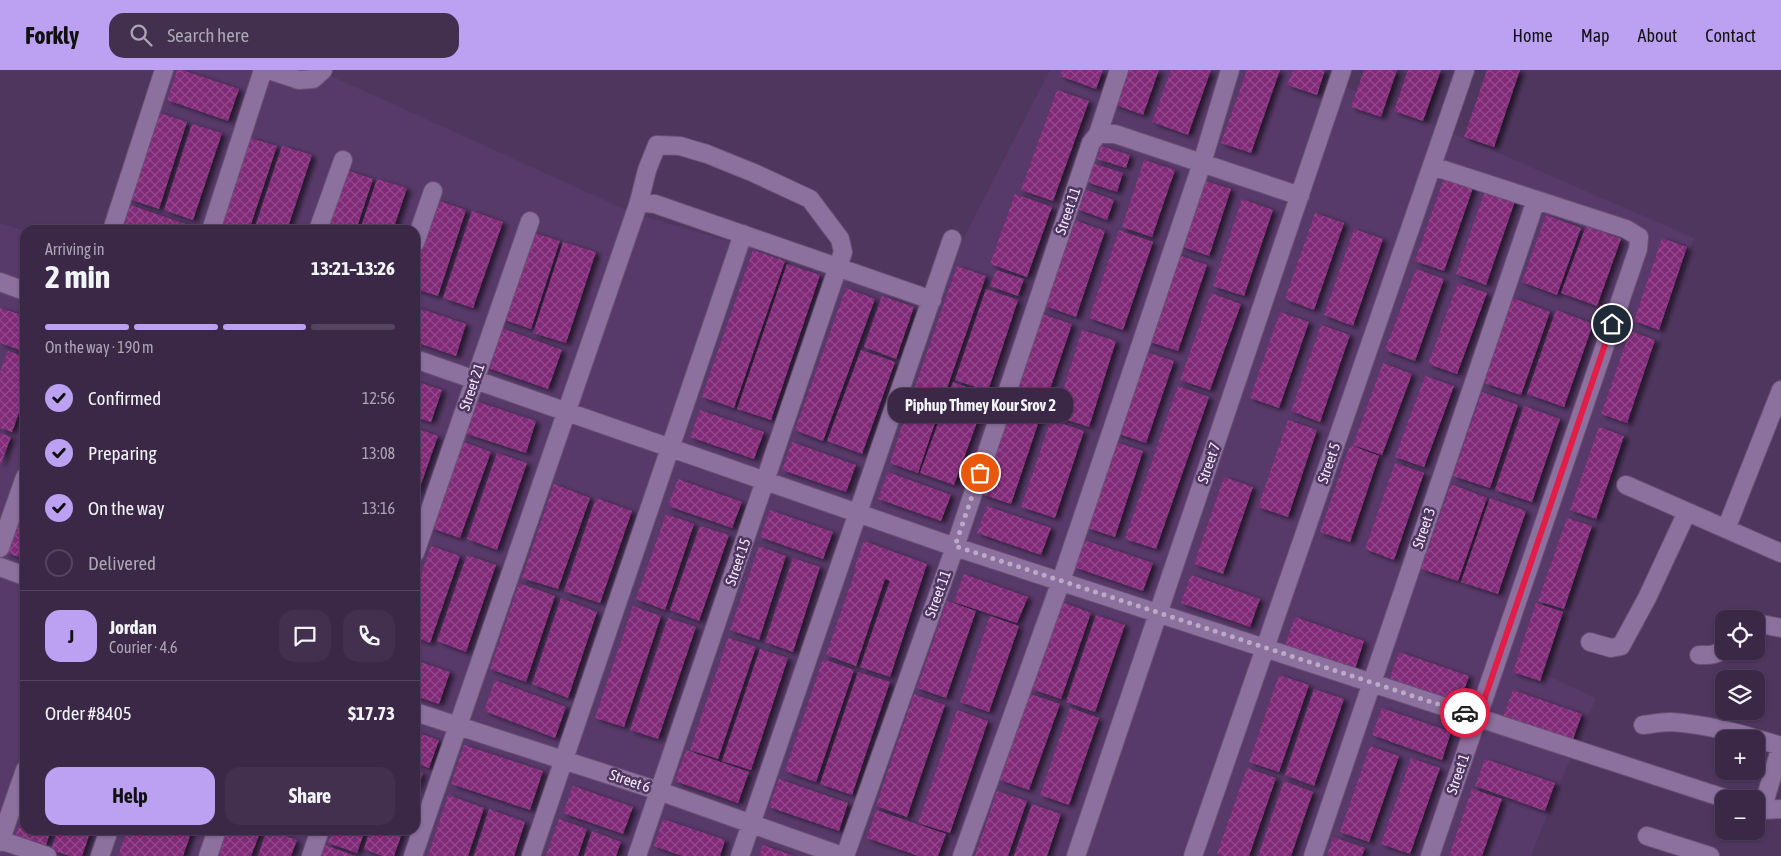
<!DOCTYPE html>
<meta charset="utf-8">
<style>
:root{--surface:#3b2847;--page:#42304e;--text:#f1f3f6;--muted:#aca6b4;--line:#544460;--accent:#bca0f2}
body{margin:0;font-family:"Asap Condensed",sans-serif;background:var(--page);color:var(--text);height:100vh;display:flex;flex-direction:column;font-size:19px;white-space:nowrap}
*{box-sizing:border-box;margin:0}
p{font-size:16px;color:var(--muted)}
.icon{flex:none;width:28px;height:28px;fill:none;stroke:currentColor;stroke-width:2;stroke-linecap:round;stroke-linejoin:round}
.map{position:relative;flex:1;overflow:hidden}
.drawer{position:absolute;left:20px;top:155px;width:400px;height:610px;display:flex;flex-direction:column;background:var(--surface);border-radius:15px;box-shadow:0 1px 4px #0004,0 0 0 1px var(--line)}
.drawer>*{flex:none}
.tools{position:absolute;left:1715px;top:540px;display:grid;gap:10px}
.tools a{display:grid;place-items:center;width:50px;height:50px;border-radius:10px;background:var(--surface);box-shadow:0 1px 4px #0004,0 0 0 1px var(--line);font-size:25px}
.pin{position:absolute;display:grid;place-items:center;width:42px;height:42px;color:#fff;margin:-21px;border:2px solid #fff;border-radius:50%;box-shadow:0 1px 5px #0007}
.courier{position:absolute;display:grid;place-items:center;width:50px;height:50px;margin:-25px;border:4px solid #e11d48;border-radius:50%;background:#fff;color:#222;box-shadow:0 1px 6px #0007}
.bubble{position:absolute;height:35px;border-radius:15px;background:var(--surface);box-shadow:0 1px 4px #0004,0 0 0 1px var(--line);font-size:16px;font-weight:700;line-height:35px;text-align:center}
.head em{font-style:normal;font-weight:700}
.head div{display:flex;flex-direction:column-reverse}
.head{display:flex;align-items:center;justify-content:space-between;height:85px;padding:0 25px}
h1{font-size:32px;font-weight:700;line-height:38px}
.bar{display:grid;grid-template-columns:repeat(4,1fr);gap:8px 5px;align-content:center;height:60px;padding:0 25px}
.bar i{height:6px;border-radius:4px;background:var(--line)}
.bar .on{background:var(--accent)}
.bar p{grid-column:span 4}
.line{display:flex;align-items:center;gap:12px;padding:0 25px;border-top:1px solid var(--line)}
.line div{flex:1}
.round{display:grid;place-items:center;flex:none;width:52px;height:52px;border-radius:15px;background:var(--page)}
ol{padding:0 25px;list-style:none}
li{display:flex;align-items:center;gap:15px;height:55px}
li p{margin-inline-start:auto}
li .icon{padding:5px;border-radius:50%;background:var(--accent);color:#111;stroke-width:4}
li:last-child{color:var(--muted)}
li i{width:28px;height:28px;border:2px solid var(--line);border-radius:50%}
.cta{display:flex;gap:10px;margin-top:auto;padding:10px 25px}
.cta a{flex:1;height:58px;border-radius:15px;background:var(--accent);color:#111;font-size:20px;font-weight:700;line-height:58px;text-align:center}
.cta a+a{background:var(--page);color:var(--text)}
header{display:flex;align-items:center;gap:30px;box-sizing:border-box;height:70px;padding:0 25px;background:var(--accent);color:#111}
header strong{font-size:24px}
nav{display:flex;gap:28px;margin-inline-start:auto;font-size:18px}
.search{width:350px;height:45px;background:var(--page);display:flex;align-items:center;gap:12px;box-sizing:border-box;padding:0 18px;border-radius:15px;color:var(--muted);font-size:19px}
.map>svg:first-child{display:block}
.built{fill:#583a6a}
.building{fill:url(#building-cross-hatch);filter:url(#shadow)}
.lines{fill:none;stroke-linecap:round;stroke-linejoin:round}
.minor-casing{stroke:#675173;stroke-width:20}
.minor{stroke:#8c709e;stroke-width:18}
.done{stroke:#baaac6;stroke-width:5;stroke-dasharray:0 9}
.route{stroke:#e11d48;stroke-width:6}
.labels{text-anchor:middle;stroke-width:5;stroke-linejoin:round;paint-order:stroke}
.street-label{font-size:15px;fill:#f4e8fd;stroke:#4f365f}
</style>
<header>
<strong>Forkly</strong>
<div class="search"><svg class="icon" aria-label="search" viewBox="0 0 24 24"><circle cx="10" cy="10" r="6"/><path d="M15 15l6 6"/></svg>Search here</div>
<nav><a>Home</a><a>Map</a><a>About</a><a>Contact</a></nav>
</header>
<div class="map">
<svg width="1781" height="786" viewBox="0 0 1781 786">
<defs>
<pattern id="building-cross-hatch" width="8" height="8" patternUnits="userSpaceOnUse" patternTransform="scale(1.25)"><rect width="8" height="8" fill="#812978"/><path d="M0 0l8 8M0 8l8-8" fill="none" stroke="#93488c"/></pattern>
<filter id="shadow"><feDropShadow dx="4.5" dy="2.5" stdDeviation="2.5" flood-color="#0009"/></filter>
</defs>
<rect width="100%" height="100%" fill="#4f365f"/>
<path class="built" d="M164 0H323L322 2 635 144 932 230 1050 0H1307L1694 168 1544 604 1596 628 1556 722 1531 786H0V153L25 161V760H415V160H112Z"/>
<path class="building" d="M177 0H182L239 19 228 51 167 30Z
M1062 0H1103L1096 19 1060 6Z
M1125 0H1159L1143 45 1113 34Z
M1171 0H1211L1188 65 1152 52Z
M1247 0H1280L1251 83 1221 73Z
M1293 0H1325L1317 25 1287 15Z
M1364 0H1397L1381 47 1351 37Z
M1408 0H1441L1423 51 1394 41Z
M1487 0H1520L1494 77 1464 67Z
M1057 20 1089 31 1053 131 1021 120Z
M157 42 187 52 159 139 129 129Z
M192 54 222 63 193 150 164 140Z
M247 67 277 76 249 160H238L219 154Z
M282 76 312 85 287 160H254Z
M1101 76 1130 85 1126 98 1097 89Z
M1144 90 1175 100 1152 167 1122 157Z
M1092 93 1123 103 1117 122 1086 112Z
M343 99 373 109 356 160H323Z
M1445 105 1474 115 1444 201 1415 191Z
M377 109 407 118 393 160H360Z
M1202 110 1231 119 1209 186 1180 176Z
M1486 118 1516 128 1486 215 1456 204Z
M1084 119 1114 130 1107 150 1077 139Z
M1015 124 1052 137 1027 207 990 194Z
M1242 129 1273 140 1244 226 1213 216Z
M436 130 466 140 438 226 415 219V195Z
M130 135 191 156 190 160H121Z
M472 141 503 152 473 238 443 228Z
M1315 143 1344 153 1314 240 1285 229Z
M1546 145 1581 158 1557 225 1522 212Z
M1074 150 1105 161 1076 247 1045 236Z
M1586 156 1621 169 1597 236 1561 223Z
M1354 159 1383 169 1353 256 1324 245Z
M1119 160 1153 172 1123 260 1089 248Z
M531 162 560 171 531 259 502 249Z
M1662 168 1687 177 1659 260 1634 251Z
M563 172 596 182 566 273 533 263Z
M753 180 785 191 734 338 702 327Z
M1176 184 1207 195 1178 281 1147 271Z
M787 194 820 205 771 350 737 339Z
M957 196 986 206 944 327 915 317Z
M1416 199 1444 209 1415 291 1385 280Z
M996 200 1024 209 1018 226 990 216Z
M1458 213 1487 223 1457 304 1428 294Z
M846 218 875 229 823 371 795 360Z
M986 219 1018 230 988 321 955 310Z
M1211 223 1241 234 1210 320 1180 310Z
M882 226 914 237 896 289 864 277Z
M1513 228 1550 242 1521 325 1484 313Z
M415 237 466 254 456 286 415 272Z
M0 238 25 246V282L0 273Z
M1556 240 1593 254 1564 337 1527 324Z
M1280 242 1309 252 1279 338 1250 328Z
M1042 244 1072 254 1043 340 1013 330Z
M1321 255 1350 265 1320 352 1291 341Z
M499 257 562 280 548 319 485 297Z
M1082 260 1116 271 1089 357 1055 346Z
M1630 261 1655 270 1627 353 1601 344Z
M861 280 895 292 862 384 827 371Z
M8 281 25 287V326L12 362 0 358V302Z
M1144 281 1174 291 1146 373 1116 363Z
M1383 293 1412 304 1382 385 1353 375Z
M1425 306 1454 316 1424 397 1395 387Z
M415 311 442 320 431 352 415 347Z
M953 312 987 325 954 415 920 403Z
M1178 316 1209 327 1156 479 1125 469Z
M914 319 943 329 918 403 890 393Z
M1482 322 1518 335 1490 418 1453 406Z
M475 331 536 351 526 383 464 363Z
M1524 336 1560 349 1532 432 1495 420Z
M1010 338 1040 348 1011 434 981 424Z
M700 340 764 362 754 389 690 367Z
M1051 350 1084 361 1055 448 1021 437Z
M1288 350 1317 360 1288 447 1258 437Z
M1599 357 1624 366 1596 449 1570 440Z
M415 358 438 366 415 431Z
M0 363 11 367 0 396Z
M461 371 491 382 460 468 431 458Z
M792 372 856 395 846 422 782 400Z
M1116 372 1143 381 1115 467 1087 458Z
M1350 375 1379 386 1350 472 1320 462Z
M497 383 527 393 497 480 467 469Z
M1395 393 1424 403 1394 490 1365 479Z
M888 402 951 425 941 451 878 429Z
M1224 407 1253 417 1223 504 1194 494Z
M678 409 742 432 732 458 668 436Z
M554 414 590 428 558 519 522 508Z
M1451 414 1487 428 1458 511 1421 499Z
M596 428 632 441 600 533 564 521Z
M1490 428 1526 441 1498 524 1461 512Z
M987 436 1051 458 1041 485 977 463Z
M770 440 833 462 823 489 760 467Z
M666 444 694 454 665 540 636 529Z
M1567 448 1592 456 1564 539 1538 531Z
M17 452 25 454V489L7 483Z
M700 456 729 465 699 551 670 540Z
M1084 470 1153 493 1143 521 1074 497Z
M864 471 927 494 890 607 860 597 890 511 885 509 856 596 826 585 856 499H854Z
M431 476 460 486 430 573 415 567V521Z
M759 476 786 486 759 570 730 560Z
M467 485 496 495 466 582 437 571Z
M793 488 820 497 793 582 765 572Z
M964 504 1028 527 1017 553 954 532Z
M1191 505 1260 529 1250 557 1181 533Z
M519 513 555 526 526 612 490 599Z
M561 528 597 542 568 628 532 614Z
M947 531 976 541 946 628 917 618Z
M1062 532 1091 543 1061 629 1032 619Z
M1536 533 1563 542 1540 611 1513 602Z
M633 536 661 546 624 657 595 648Z
M1096 545 1125 555 1095 642 1066 632Z
M990 546 1019 556 989 642 960 632Z
M1295 547 1364 571 1355 599 1285 575Z
M668 548 696 557 658 669 630 660Z
M728 568 756 577 718 689 690 680Z
M760 579 788 588 751 700 722 691Z
M1399 582 1469 606 1459 634 1389 610Z
M823 589 854 600 816 712 785 701Z
M415 590 450 602 439 634 415 626Z
M858 602 890 612 852 725 820 714Z
M1279 605 1309 615 1279 702 1249 692Z
M495 610 566 637 555 668 484 641Z
M1314 619 1344 629 1314 716 1285 705Z
M1513 620 1582 644 1572 672 1503 647Z
M914 624 945 635 907 747 876 736Z
M1030 624 1060 634 1029 720 1000 710Z
M1070 638 1099 648 1069 735 1040 725Z
M1382 638 1451 662 1442 690 1372 665Z
M957 640 988 651 950 763 918 753Z
M415 662 439 670 429 698 415 693Z
M464 675 543 701 530 740 451 714Z
M1370 676 1399 686 1369 772 1340 762Z
M686 680 749 702 738 733 675 711Z
M1411 688 1440 698 1410 784 1381 774Z
M1485 689 1555 713 1545 741 1475 716Z
M1247 698 1276 708 1249 786H1222L1217 784Z
M415 700 423 703 415 725Z
M779 709 848 733 839 761 769 737Z
M1284 711 1313 722 1291 786H1258Z
M573 716 633 737 623 764 563 743Z
M1472 719 1502 729 1482 786H1449Z
M997 721 1027 731 1008 786H975Z
M448 725 484 738 468 786H428Z
M1032 734 1061 744 1047 786H1014Z
M489 739 525 752 514 786H474Z
M876 740 946 764 938 786H918L867 768Z
M25 741V760H51L46 775 16 765Z
M559 749 587 759 578 786H546Z
M663 749 725 770 720 786H682L654 776Z
M58 760H91L82 786H70L51 780Z
M127 760H192L183 786H118Z
M227 760H261L251 786H219Z
M267 760 297 770 291 786H258Z
M333 760H365L357 783 328 773Z
M370 760H403L394 786H382L364 779Z
M592 761 621 772 616 786H584Z
M1333 767 1365 778 1362 786H1327Z
M325 775 355 786H321Z
M763 775 794 786H759Z"/>
<g class="lines">
<g class="minor-casing">
<path id="minor" d="M269 0 299 10 313 9 323 0
M1098 64H1115L1300 126
M639 132 655 134 932 230
M112 160 164 0
M211 160 263 0
M318 160 343 90
M415 173 433 121
M0 212 25 221
M415 289 955 477 1727 729
M1626 415 1781 483
M1726 459 1781 320
M0 478 25 407
M415 483 530 151
M0 497 25 506
M1756 553 1781 558
M1590 572 1611 578 1621 576 1647 528 1687 442
M1699 585C1709 585 1718 586 1724 577
M415 642 659 721 842 786
M1643 655C1652 654 1661 652 1670 652 1708 654 1745 665 1781 676
M1756 738 1762 740 1781 739
M1762 740 1781 676
M1647 766 1710 786
M0 770 47 786
M0 772 25 700
M100 786 109 760
M208 786 217 760
M311 786 320 760
M413 786 639 132 647 100 657 75 680 76 707 84 754 103 810 129 840 169 843 182 637 786
M531 786 743 164
M740 786 952 169
M845 786 955 477 1091 73 1098 64 1119 0
M962 786 1061 511 1202 93 1230 0
M1076 786 1342 0
M1193 786 1465 0
M1313 786 1536 130
M1430 786 1638 179 1639 167 1626 159 1432 96"/>
</g>
<use href="#minor" class="minor"/>
</g>
<g class="lines">
<path class="done" d="M980 403 955 476 1465 643"/>
<path class="route" d="M1465 643 1478 648 1612 254"/>
</g>
<g class="labels">
<g class="street-label">
<text transform="translate(1068 141) rotate(-71)" y="5">Street 11</text>
<text transform="translate(472 317) rotate(-71)" y="5">Street 21</text>
<text transform="translate(1209 393) rotate(-71)" y="5">Street 7</text>
<text transform="translate(1329 393) rotate(-71)" y="5">Street 5</text>
<text transform="translate(1424 458) rotate(-71)" y="5">Street 3</text>
<text transform="translate(738 492) rotate(-71)" y="5">Street 15</text>
<text transform="translate(938 524) rotate(-70)" y="5">Street 11</text>
<text transform="translate(1458 704) rotate(-71)" y="5">Street 1</text>
<text transform="translate(630 711) rotate(19)" y="5">Street 6</text>
</g>
</g>
</svg>
<div class="tools">
<a><svg class="icon" aria-label="locate" viewBox="0 0 24 24"><circle cx="12" cy="12" r="6"/><path d="M12 2v4M12 18v4M2 12h4M18 12h4"/></svg></a>
<a><svg class="icon" aria-label="layers" viewBox="0 0 24 24"><path d="M12 4l9 5-9 5-9-5zM3 14l9 5 9-5"/></svg></a>
<a>+</a>
<a>−</a>
</div>
<div class="pin" style="left:980px;top:403px;background:#ea580c"><svg class="icon" aria-label="bag" viewBox="0 0 24 24"><path d="M5 8h14l-1 12H6zM9 8a3 3 0 0 1 6 0"/></svg></div>
<div class="pin" style="left:1612px;top:254px;background:#1f2937"><svg class="icon" aria-label="home" viewBox="0 0 24 24"><path d="M3 11l9-7 9 7M6 9v11h12V9"/></svg></div>
<div class="courier" style="left:1465px;top:643px"><svg class="icon" aria-label="car" viewBox="0 0 24 24"><path d="M5 17H2v-5l4-1 3-4h7l3 4 3 1v5h-3M9 17h6M6 11h13"/><circle cx="7" cy="17" r="2"/><circle cx="17" cy="17" r="2"/></svg></div>
<div class="bubble" style="left:888px;top:318px;width:185px">Piphup Thmey Kour Srov 2</div>
<section class="drawer">
<div class="head"><div><h1>2 min</h1><p>Arriving in</p></div><em>13:21–13:26</em></div>
<div class="bar"><i class="on"></i><i class="on"></i><i class="on"></i><i></i><p>On the way · 190 m</p></div>
<ol>
<li><svg class="icon" aria-label="check" viewBox="0 0 24 24"><path d="M5 12l5 5 9-10"/></svg>Confirmed<p>12:56</p></li>
<li><svg class="icon" aria-label="check" viewBox="0 0 24 24"><path d="M5 12l5 5 9-10"/></svg>Preparing<p>13:08</p></li>
<li><svg class="icon" aria-label="check" viewBox="0 0 24 24"><path d="M5 12l5 5 9-10"/></svg>On the way<p>13:16</p></li>
<li><i></i>Delivered</li>
</ol>
<div class="line" style="height:90px"><b class="round" style="background:var(--accent);color:#111">J</b><div><b>Jordan</b><p>Courier · 4.6</p></div><a class="round"><svg class="icon" aria-label="chat" viewBox="0 0 24 24"><path d="M4 5h16v11H9l-5 4z"/></svg></a><a class="round"><svg class="icon" aria-label="phone" viewBox="0 0 24 24"><path d="M5 4h4l2 5-3 2q2 4 5 5l2-3 5 2v4C11 20 4 13 5 4z"/></svg></a></div>
<div class="line" style="height:65px"><div>Order #8405</div><b>$17.73</b></div>
<div class="cta"><a>Help</a><a>Share</a></div>
</section>
</div>
